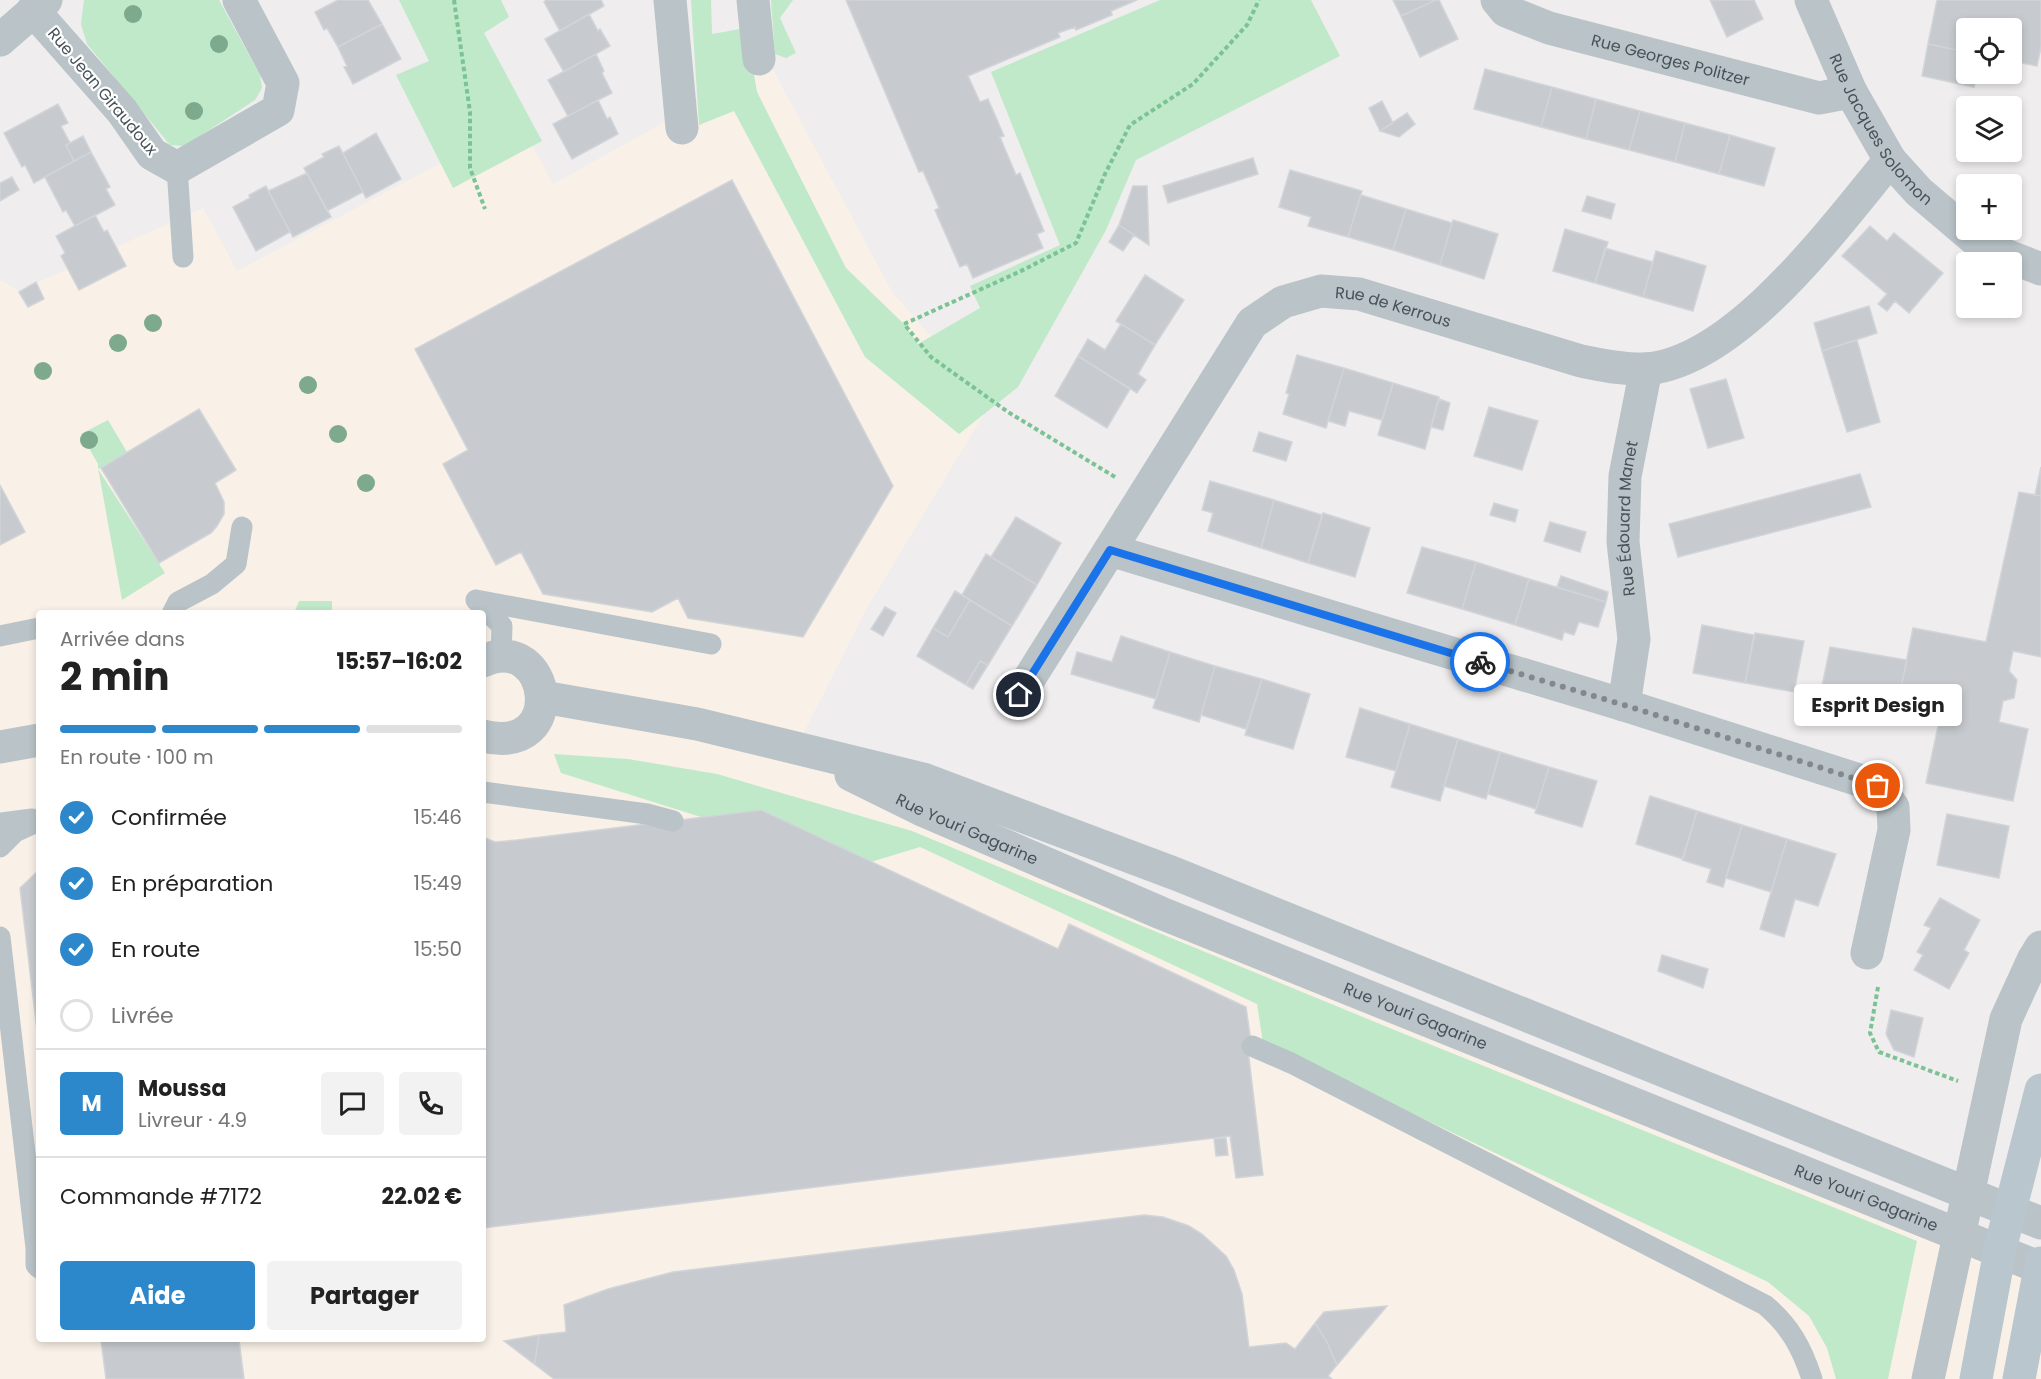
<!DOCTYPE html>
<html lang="fr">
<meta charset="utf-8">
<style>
:root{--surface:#fff;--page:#f2f2f2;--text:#222;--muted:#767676;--line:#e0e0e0;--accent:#2c88ca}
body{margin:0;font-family:Poppins,sans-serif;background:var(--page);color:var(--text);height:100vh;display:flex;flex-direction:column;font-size:22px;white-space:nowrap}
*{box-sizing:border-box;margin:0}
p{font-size:20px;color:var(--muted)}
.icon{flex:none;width:33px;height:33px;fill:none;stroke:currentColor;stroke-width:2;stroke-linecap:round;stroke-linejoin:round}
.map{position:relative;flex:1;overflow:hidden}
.drawer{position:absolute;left:36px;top:610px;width:450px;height:732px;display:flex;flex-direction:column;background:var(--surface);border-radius:6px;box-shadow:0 3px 9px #0003}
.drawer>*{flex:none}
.tools{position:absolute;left:1956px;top:18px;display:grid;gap:12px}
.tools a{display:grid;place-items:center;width:66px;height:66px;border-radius:6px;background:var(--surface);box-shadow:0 3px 9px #0003;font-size:30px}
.pin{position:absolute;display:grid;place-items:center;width:51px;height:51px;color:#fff;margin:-26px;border:3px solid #fff;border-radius:50%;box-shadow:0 2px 6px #0007}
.courier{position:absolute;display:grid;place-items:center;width:60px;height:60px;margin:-30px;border:4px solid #1a73e8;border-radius:50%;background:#fff;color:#222;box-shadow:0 2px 8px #0007}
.bubble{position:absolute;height:42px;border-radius:6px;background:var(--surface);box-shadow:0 3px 9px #0003;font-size:20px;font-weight:700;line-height:42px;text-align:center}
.head em{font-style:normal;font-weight:700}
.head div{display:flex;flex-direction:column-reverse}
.head{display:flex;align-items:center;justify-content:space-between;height:102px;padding:0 24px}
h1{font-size:39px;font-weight:700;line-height:45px}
.bar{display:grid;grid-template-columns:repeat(4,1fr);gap:9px 6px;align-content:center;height:72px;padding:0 24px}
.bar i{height:8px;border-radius:4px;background:var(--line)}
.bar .active{background:var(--accent)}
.bar p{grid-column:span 4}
.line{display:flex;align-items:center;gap:15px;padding:0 24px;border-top:2px solid var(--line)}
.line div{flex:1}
.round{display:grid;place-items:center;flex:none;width:63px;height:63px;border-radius:6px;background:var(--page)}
ol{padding:0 24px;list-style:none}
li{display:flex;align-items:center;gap:18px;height:66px}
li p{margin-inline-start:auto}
li .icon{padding:6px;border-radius:50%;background:var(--accent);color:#fff;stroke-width:4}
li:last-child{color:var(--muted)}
li i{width:33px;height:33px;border:3px solid var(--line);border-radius:50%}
.button{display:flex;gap:12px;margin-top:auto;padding:12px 24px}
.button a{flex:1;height:69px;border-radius:6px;background:var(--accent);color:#fff;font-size:24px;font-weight:700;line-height:69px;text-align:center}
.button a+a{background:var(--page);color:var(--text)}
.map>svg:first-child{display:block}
.commercial{fill:#f9f1e7;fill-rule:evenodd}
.green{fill:#bfe9c9}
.building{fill:#c7cbcf;stroke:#d1d4d8;stroke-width:1.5}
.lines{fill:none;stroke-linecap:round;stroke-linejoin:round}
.path{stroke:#7bc395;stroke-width:4;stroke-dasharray:4.5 3;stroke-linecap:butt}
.service{stroke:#b9c3c8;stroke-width:21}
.minor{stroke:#b9c3c8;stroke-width:33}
.tertiary{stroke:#b9c3c8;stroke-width:33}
.secondary{stroke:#bac6cd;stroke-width:33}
.tree{fill:#7da98c}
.done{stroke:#82888c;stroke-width:6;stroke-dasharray:0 10.8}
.route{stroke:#1a73e8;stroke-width:8}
.labels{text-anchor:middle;stroke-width:4.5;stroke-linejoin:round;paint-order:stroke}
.street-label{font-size:16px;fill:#475258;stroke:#fff}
</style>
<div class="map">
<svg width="2041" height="1379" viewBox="0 0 2041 1379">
<rect width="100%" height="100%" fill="#efeded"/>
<path class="commercial" d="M770 64 892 292 990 404 867 608 796 748 2041 1269V1379H0V280L19 291 203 208 237 271 519 122 553 184ZM39 614H483V1340H39Z"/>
<path class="green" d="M84 0H219L260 75 262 88 255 100 185 146 170 145 87 44 81 24Z
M399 0H501L509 17 484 33 542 141 453 188 396 75 429 61Z
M691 0H711L712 34 746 28 757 92 846 268 904 324 918 344 980 308 970 286 1060 245 991 72 1160 0H1311L1340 56 1136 160 1106 230 1018 387 959 434 865 357 734 111 699 125Z
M771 0H793L780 18 796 53 786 58 775 54Z
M108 420 127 452 98 469 165 573 122 600 98 468V464L81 434Z
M299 601H332V613H294Z
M554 754 628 759 717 774 912 831 1392 1029 1917 1241 1888 1379H1836L1827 1348 1809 1316 1768 1282 1263 1043 1257 1004 920 847 871 862 761 810 701 817 561 773Z"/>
<path class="building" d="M338 0H368L382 24 338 47 327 28 324 30 315 12Z
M546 0H601L604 6 560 31 544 2Z
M846 0H1137L1111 11 1112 15 1076 30 1075 27 1058 33 1060 37 968 76 980 102 988 99 1004 136 1000 137 1016 175 1020 173 1044 231 1037 234 1043 248 973 278 967 264 960 267 935 210 939 208 923 171 919 172Z
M1393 0H1436L1401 16Z
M1436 0H1439L1458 39 1420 57 1401 16Z
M1710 0H1754L1763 19 1727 37Z
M1937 0H2041V47L2037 66 2012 61V28H1966V52L1928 44Z
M589 14 598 31 600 29 610 46 564 72 545 39Z
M382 24 401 59 353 84 344 67 347 66 338 47Z
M1928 44 1966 52V74H1977L1974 87 1922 76Z
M596 54 604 71 602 73 612 93 568 116 548 80Z
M1485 69 1552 87 1541 127 1474 109Z
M1552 87 1596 99 1586 139 1541 127Z
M1596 99 1640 111 1629 150 1586 139Z
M598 100 607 119 610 117 618 134 572 159 553 124Z
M1382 101 1393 123 1380 131 1369 108Z
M58 104 68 123 61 126 70 143 66 145 74 161 34 183 25 165 22 167 4 133Z
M1640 111 1685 123 1675 162 1629 150Z
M1407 113 1415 124 1399 137 1380 131Z
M1685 123 1730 135 1719 174 1675 162Z
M376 133 401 179 366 198 343 153Z
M1730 135 1775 148 1764 186 1719 174Z
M83 136 91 152 74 161 66 145Z
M339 146 363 192 327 211 304 168 324 157 322 154Z
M91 152 110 187 106 189 115 205 75 226 66 210 63 212 45 177Z
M1253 158 1258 174 1168 203 1163 186Z
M1290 170 1362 191 1348 237 1308 226 1311 217 1279 207Z
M307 173 331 217 293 237 268 191Z
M12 177 19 190 0 201V183Z
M732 180 893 486 803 637 688 618 678 598 652 612 543 594 521 552 496 565 443 464 468 450 415 349Z
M266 186 290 232 256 251 233 207 250 198 249 195Z
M1133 186H1147L1149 245 1119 225Z
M1361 195 1406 209 1393 250 1348 237Z
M1587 196 1615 204 1611 219 1582 211Z
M1406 209 1452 223 1440 265 1393 250Z
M95 215 104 232 107 230 126 266 79 290 61 256 65 253 56 236Z
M1453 220 1498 234 1484 279 1440 265Z
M1119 225 1134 235 1123 251 1109 242Z
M1870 226 1887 241 1894 233 1943 273 1909 313 1895 301 1887 311 1878 304 1887 294 1842 256Z
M1565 229 1608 242 1595 283 1553 271Z
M1605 248 1653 262 1643 297 1595 283Z
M1656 251 1706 266 1693 311 1643 297Z
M1145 275 1184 300 1155 345 1116 321Z
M36 282 44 299 28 307 19 292Z
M1869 306 1877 333 1822 351 1814 323Z
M1121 324 1155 345 1138 374 1146 380 1137 393 1078 356 1088 339 1105 350Z
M1857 340 1880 422 1847 432 1822 351Z
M1297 355 1344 368 1326 428 1283 414 1289 394 1286 393Z
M1078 356 1130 389 1107 428 1055 396Z
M1344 368 1393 383 1382 420 1349 411 1345 426 1328 421Z
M1726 379 1744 438 1708 448 1690 389Z
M1393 383 1439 397 1425 449 1378 435Z
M1439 399 1450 403 1443 430 1431 427Z
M1489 407 1538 421 1522 470 1474 456Z
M199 409 236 470 215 483 224 502V514L217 526 211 533 159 563 101 468Z
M1259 432 1292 442 1286 461 1253 451Z
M2041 467V496L2035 495Z
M1860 474 1871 507 1678 557 1669 524Z
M1210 481 1274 500 1261 548 1208 531 1213 513 1202 510Z
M0 485 25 532 0 545Z
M2019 492 2041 496V657L2013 651 2009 671 2017 680 2014 698 2003 701 1999 722 2028 729 2013 801 1926 783 1941 712 1898 703 1913 628 1986 642Z
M1274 500 1322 515 1308 563 1261 548Z
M1494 503 1518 510 1515 522 1490 515Z
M1323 513 1370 528 1355 577 1308 563Z
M1016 517 1061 543 1037 585 991 557Z
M1550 522 1586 532 1580 552 1544 541Z
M1422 547 1476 562 1462 609 1407 593Z
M986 554 1037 585 1012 626 962 595Z
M1476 562 1529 579 1515 625 1462 609Z
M1561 576 1608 592 1606 602 1557 587Z
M1529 579 1606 602 1598 627 1579 622 1574 635 1564 632 1562 640 1515 625Z
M955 591 970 600 948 637 933 628Z
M970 600 1012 626 988 665 980 661 966 685 917 656 933 628 948 637Z
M885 607 896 613 883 636 871 629Z
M1702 625 1754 635 1745 683 1693 673Z
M1755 633 1804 641 1794 692 1745 683Z
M1121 636 1170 652 1156 699 1071 674 1077 652 1112 662Z
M1830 647 1907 660 1894 720 1844 711 1846 701 1820 696Z
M1170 652 1215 666 1199 722 1153 708Z
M980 661 988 665 973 689 966 685Z
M1215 666 1262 679 1246 729 1201 715Z
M1262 679 1310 694 1293 749 1245 735Z
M1360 708 1410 724 1396 771 1346 757Z
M1410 724 1458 739 1440 801 1391 787Z
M1458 739 1500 752 1486 799 1444 786Z
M1500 752 1549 767 1536 809 1488 794Z
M1549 767 1597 781 1582 827 1535 813Z
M1650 796 1697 811 1683 859 1636 844Z
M761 810 1058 949 1069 924 1246 1007 1252 1049 1248 1050 1263 1175 1236 1178 1230 1136 483 1228V837L495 842 517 840Z
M1697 811 1742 825 1723 887 1707 882 1711 869 1682 860Z
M1947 814 2009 826 1999 878 1937 865Z
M1742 825 1787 839 1771 892 1726 878Z
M1787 839 1836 854 1818 906 1795 899 1784 937 1760 929Z
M39 870V1047L20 888Z
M1940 898 1980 920 1964 950 1969 953 1949 989 1914 970 1923 955 1917 952 1931 928 1924 925Z
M1662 955 1708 969 1703 988 1658 971Z
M1891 1010 1923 1018 1914 1057 1894 1050 1886 1034Z
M1226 1138 1228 1155 1216 1156 1214 1139Z
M1144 1215 1163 1217 1189 1226 1202 1234 1226 1256 1234 1270 1242 1294 1249 1347 1286 1343 1295 1349 1315 1323 1327 1342 1337 1365 1328 1376 1332 1379H554L533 1363 535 1362 539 1335 566 1332 564 1305 608 1289 673 1272Z
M1387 1306 1337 1365 1327 1342 1315 1323 1324 1312Z
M539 1335 535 1362 533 1363 504 1341Z
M101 1340H239L244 1379H106Z"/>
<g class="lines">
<path class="path" d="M454 0 470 112V168L485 209
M1115 477 1008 412 931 357 904 324 1019 272 1076 243 1105 174 1130 125 1193 84 1247 25 1259 0
M1878 987 1870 1033 1879 1052 1958 1081"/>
<path class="service" d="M177 168 183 257
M476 600 711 644
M476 600 502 626 501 656
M172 614 178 602 212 584 236 564 242 527
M0 636 39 628
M483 792 647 814 673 821
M0 823 32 819
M0 847 15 832 39 821
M0 937 36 1248V1265L39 1268
M1252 1046 1291 1063 1765 1305C1790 1326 1802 1348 1812 1379"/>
<g class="minor">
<path d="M670 0 682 128"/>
<path d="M753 0 759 59"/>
<path id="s1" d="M1497 0 1506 11 1549 28 1819 98 1851 92"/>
<path id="s2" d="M1811 0 1851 92 1890 160 1919 192 1984 247 2041 269"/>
<path d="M33 10 122 111 152 154 177 168 278 110 283 83 239 0"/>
<path d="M0 40 46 0"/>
<path d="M1110 550 1624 705 1878 786 1893 807 1894 830 1867 953"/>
<path id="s3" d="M1019 695 1252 323 1283 302 1321 291 1359 294 1581 361C1602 365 1623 370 1645 369 1736 363 1835 226 1890 160"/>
<path id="s4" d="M1624 705 1634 639 1623 542 1625 476 1646 369"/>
<path d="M1928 1379 2006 1019 2033 960 2041 947"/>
</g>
<g class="tertiary">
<path d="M483 661C551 630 570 757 483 736"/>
<path d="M543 697 697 724 923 779 1176 874 2041 1223"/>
<path d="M0 747 39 740"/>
<path id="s5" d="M851 775 920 809 1161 913 2041 1268"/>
</g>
<path class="secondary" d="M1976 1379 2001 1245 2041 1090
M2019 1379 2041 1263"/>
</g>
<g class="tree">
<circle cx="133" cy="14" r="9"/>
<circle cx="219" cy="44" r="9"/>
<circle cx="194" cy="111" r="9"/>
<circle cx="153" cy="323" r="9"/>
<circle cx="118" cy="343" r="9"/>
<circle cx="43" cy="371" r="9"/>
<circle cx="308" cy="385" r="9"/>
<circle cx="338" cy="434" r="9"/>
<circle cx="89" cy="440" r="9"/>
<circle cx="366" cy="483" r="9"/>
</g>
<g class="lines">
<path class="done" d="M1480 662 1624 705 1878 786"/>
<path class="route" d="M1019 695 1110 550 1480 662"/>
</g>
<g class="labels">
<g class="street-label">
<text dy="6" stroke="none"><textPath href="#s1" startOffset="186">Rue Georges Politzer</textPath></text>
<text transform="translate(103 91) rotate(50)" y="6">Rue Jean Giraudoux</text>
<text dy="6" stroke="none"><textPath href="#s2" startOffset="148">Rue Jacques Solomon</textPath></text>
<text dy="6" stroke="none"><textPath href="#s3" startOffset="590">Rue de Kerrous</textPath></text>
<text dy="6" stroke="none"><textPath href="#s4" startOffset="188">Rue Édouard Manet</textPath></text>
<text dy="6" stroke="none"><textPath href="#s5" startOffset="128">Rue Youri Gagarine</textPath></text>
<text dy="6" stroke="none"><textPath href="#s5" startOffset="614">Rue Youri Gagarine</textPath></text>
<text dy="6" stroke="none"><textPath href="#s5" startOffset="1100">Rue Youri Gagarine</textPath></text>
</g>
</g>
</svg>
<div class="tools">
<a><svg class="icon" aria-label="locate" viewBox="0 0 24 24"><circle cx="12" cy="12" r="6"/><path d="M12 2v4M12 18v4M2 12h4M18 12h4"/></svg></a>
<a><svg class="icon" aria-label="layers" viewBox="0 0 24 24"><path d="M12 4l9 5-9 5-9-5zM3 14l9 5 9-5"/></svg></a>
<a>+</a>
<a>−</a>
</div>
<div class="pin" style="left:1878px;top:786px;background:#ea580c"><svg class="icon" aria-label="bag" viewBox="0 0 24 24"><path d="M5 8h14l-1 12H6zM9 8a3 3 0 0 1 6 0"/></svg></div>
<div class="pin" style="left:1019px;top:695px;background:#1f2937"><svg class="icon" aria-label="home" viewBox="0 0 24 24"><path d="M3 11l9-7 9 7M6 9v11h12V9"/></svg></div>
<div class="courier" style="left:1480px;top:662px"><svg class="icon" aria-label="bike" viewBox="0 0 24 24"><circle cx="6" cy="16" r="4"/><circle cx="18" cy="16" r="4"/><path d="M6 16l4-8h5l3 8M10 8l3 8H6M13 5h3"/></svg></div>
<div class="bubble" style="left:1794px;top:684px;width:168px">Esprit Design</div>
<section class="drawer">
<div class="head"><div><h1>2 min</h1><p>Arrivée dans</p></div><em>15:57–16:02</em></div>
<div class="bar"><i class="active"></i><i class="active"></i><i class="active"></i><i></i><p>En route · 100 m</p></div>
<ol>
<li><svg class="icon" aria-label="check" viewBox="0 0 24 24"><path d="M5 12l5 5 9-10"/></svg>Confirmée<p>15:46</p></li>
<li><svg class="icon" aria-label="check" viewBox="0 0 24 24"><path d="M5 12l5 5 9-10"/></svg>En préparation<p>15:49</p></li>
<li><svg class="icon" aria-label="check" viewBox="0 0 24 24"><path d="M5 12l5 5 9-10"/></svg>En route<p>15:50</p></li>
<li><i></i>Livrée</li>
</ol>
<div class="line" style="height:108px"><b class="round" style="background:var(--accent);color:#fff">M</b><div><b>Moussa</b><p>Livreur · 4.9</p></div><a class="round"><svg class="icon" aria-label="chat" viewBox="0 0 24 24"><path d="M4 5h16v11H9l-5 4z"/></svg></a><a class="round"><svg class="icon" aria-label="phone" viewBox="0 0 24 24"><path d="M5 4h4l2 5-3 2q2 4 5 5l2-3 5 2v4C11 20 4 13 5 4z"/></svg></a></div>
<div class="line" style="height:78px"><div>Commande #7172</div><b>22.02 €</b></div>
<div class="button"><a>Aide</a><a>Partager</a></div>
</section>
</div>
